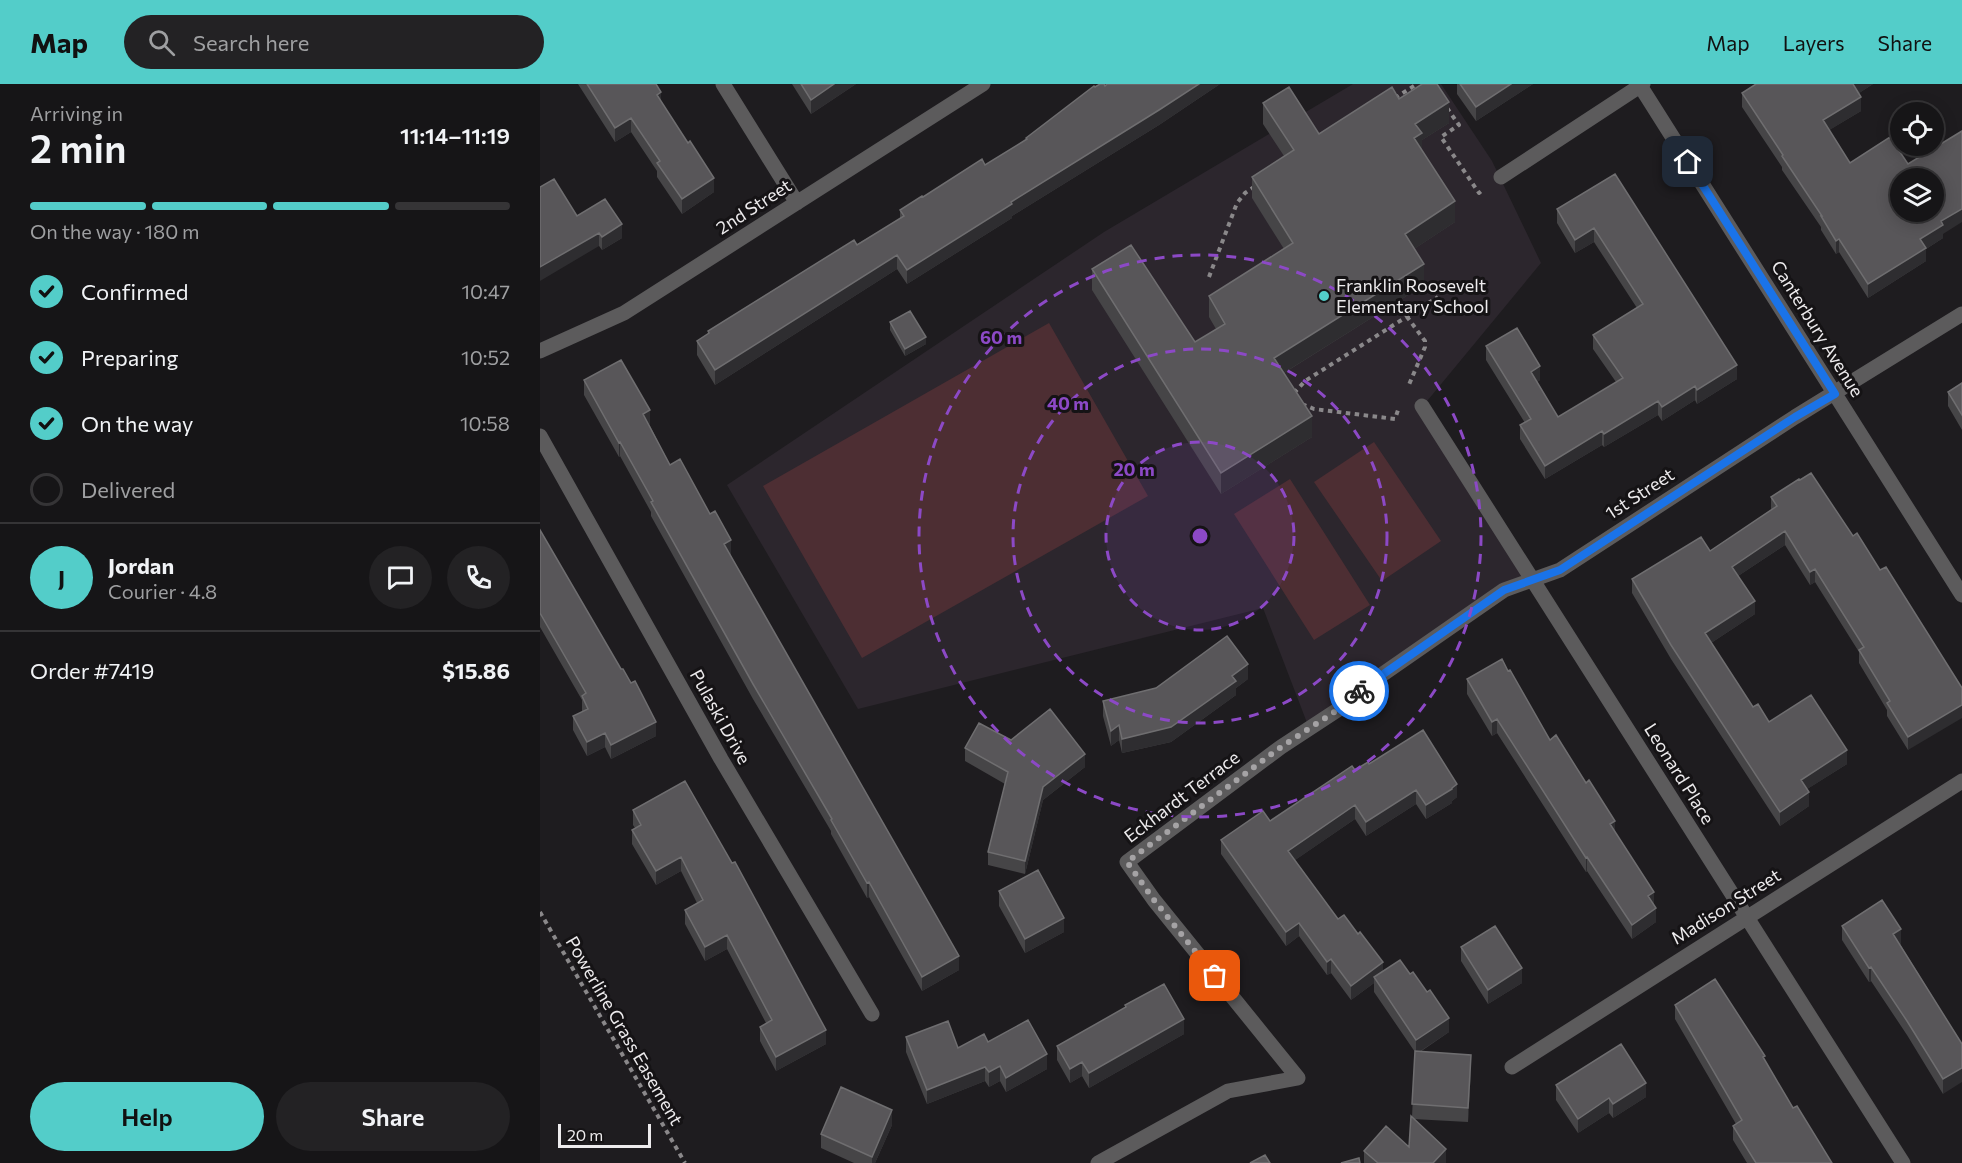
<!DOCTYPE html>
<meta charset="utf-8">
<style>
:root{--surface:#161517;--page:#232224;--text:#f1f3f6;--muted:#9e9fa1;--line:#353436;--accent:#53cdc9}
body{margin:0;font-family:Commissioner,sans-serif;background:var(--page);color:var(--text);height:100vh;display:flex;flex-direction:column;font-size:22px;white-space:nowrap}
*{box-sizing:border-box;margin:0}
p{font-size:20px;color:var(--muted)}
.icon{flex:none;width:33px;height:33px;fill:none;stroke:currentColor;stroke-width:2;stroke-linecap:round;stroke-linejoin:round}
.map{position:relative;flex:1;overflow:hidden}
.panel{display:flex;flex-direction:column;background:var(--surface);width:540px}
.panel>*{flex:none}
.fabs{position:absolute;left:1350px;top:18px;display:grid;gap:12px}
.fabs a{display:grid;place-items:center;width:54px;height:54px;border-radius:50%;background:var(--surface);box-shadow:0 3px 15px #0003,0 0 0 2px var(--line);font-size:30px}
.scale{position:absolute;left:18px;bottom:15px;width:93px;box-sizing:border-box;padding-left:6px;border:3px solid #edebed;border-top:0;font-size:16px;line-height:21px;white-space:nowrap;color:#edebed;-webkit-text-stroke:4px #151315;paint-order:stroke}
.pin{position:absolute;display:grid;place-items:center;width:51px;height:51px;color:#fff;margin:-26px;border-radius:12px;box-shadow:0 3px 9px #0006}
.courier{position:absolute;display:grid;place-items:center;width:60px;height:60px;margin:-30px;border:4px solid #1a73e8;border-radius:50%;background:#fff;color:#222;box-shadow:0 2px 8px #0007}
.headline em{font-style:normal;font-weight:600}
.headline div{display:flex;flex-direction:column-reverse}
.headline{display:flex;align-items:center;justify-content:space-between;height:102px;padding:0 30px}
h1{font-size:39px;font-weight:600;line-height:45px}
.bar{display:grid;grid-template-columns:repeat(4,1fr);gap:9px 6px;align-content:center;height:72px;padding:0 30px}
.bar i{height:8px;border-radius:4px;background:var(--line)}
.bar .active{background:var(--accent)}
.bar p{grid-column:span 4}
.line{display:flex;align-items:center;gap:15px;padding:0 30px;border-top:2px solid var(--line)}
.line div{flex:1}
.round{display:grid;place-items:center;flex:none;width:63px;height:63px;border-radius:32px;background:var(--page)}
ol{padding:0 30px;list-style:none}
li{display:flex;align-items:center;gap:18px;height:66px}
li p{margin-inline-start:auto}
li .icon{padding:6px;border-radius:50%;background:var(--accent);color:#111;stroke-width:4}
li:last-child{color:var(--muted)}
li i{width:33px;height:33px;border:3px solid var(--line);border-radius:50%}
.action{display:flex;gap:12px;margin-top:auto;padding:12px 30px}
.action a{flex:1;height:69px;border-radius:36px;background:var(--accent);color:#111;font-size:24px;font-weight:600;line-height:69px;text-align:center}
.action a+a{background:var(--page);color:var(--text)}
header{display:flex;align-items:center;gap:36px;box-sizing:border-box;height:84px;padding:0 30px;background:var(--accent);color:#111}
header strong{font-size:28px}
nav{display:flex;gap:33px;margin-inline-start:auto;font-size:21px}
.search{width:420px;height:54px;background:var(--page);display:flex;align-items:center;gap:15px;box-sizing:border-box;padding:0 21px;border-radius:33px;color:var(--muted);font-size:22px}
main{display:flex;flex:1;min-height:0}
.map>svg:first-child{display:block}
.built{fill:#2c262d}
.green{fill:#4d2e33}
.lines{fill:none;stroke-linecap:round;stroke-linejoin:round}
.path{stroke:#8a888a;stroke-width:4;stroke-dasharray:4.5 4.5;stroke-linecap:butt}
.street{stroke:#5c5b5c;stroke-width:15}
.wall{fill:#464547}
.shaded-wall{fill:#2e2d30}
.building{fill:#585659;stroke:#6f6e70;stroke-width:1.5;fill-rule:evenodd}
.done{stroke:#a5a3a5;stroke-width:6;stroke-dasharray:0 10.8}
.route{stroke:#1a73e8;stroke-width:8}
.ring{fill:none;stroke:#8c49c6;stroke-width:3;stroke-dasharray:10 8}
.poi-dot{fill:#53cdc9;stroke:#151315;stroke-width:2}
.labels{text-anchor:middle;stroke-width:6;stroke-linejoin:round;paint-order:stroke}
.street-label{font-size:18px;fill:#edebed;stroke:#151315}
.poi-label{font-size:18px;fill:#edebed;stroke:#151315;text-anchor:start}
.centre{fill:#8c49c6;stroke:#151315;stroke-width:3}
.ring-label{font-size:18px;text-anchor:middle;font-weight:bold;fill:#8c49c6;stroke:#151315;stroke-width:6;stroke-linejoin:round;paint-order:stroke}
</style>
<header>
<strong>Map</strong>
<div class="search"><svg class="icon" aria-label="search" viewBox="0 0 24 24"><circle cx="10" cy="10" r="6"/><path d="M15 15l6 6"/></svg>Search here</div>
<nav><a>Map</a><a>Layers</a><a>Share</a></nav>
</header>
<main>
<section class="panel">
<div class="headline"><div><h1>2 min</h1><p>Arriving in</p></div><em>11:14–11:19</em></div>
<div class="bar"><i class="active"></i><i class="active"></i><i class="active"></i><i></i><p>On the way · 180 m</p></div>
<ol>
<li><svg class="icon" aria-label="check" viewBox="0 0 24 24"><path d="M5 12l5 5 9-10"/></svg>Confirmed<p>10:47</p></li>
<li><svg class="icon" aria-label="check" viewBox="0 0 24 24"><path d="M5 12l5 5 9-10"/></svg>Preparing<p>10:52</p></li>
<li><svg class="icon" aria-label="check" viewBox="0 0 24 24"><path d="M5 12l5 5 9-10"/></svg>On the way<p>10:58</p></li>
<li><i></i>Delivered</li>
</ol>
<div class="line" style="height:108px"><b class="round" style="background:var(--accent);color:#111">J</b><div><b>Jordan</b><p>Courier · 4.8</p></div><a class="round"><svg class="icon" aria-label="chat" viewBox="0 0 24 24"><path d="M4 5h16v11H9l-5 4z"/></svg></a><a class="round"><svg class="icon" aria-label="phone" viewBox="0 0 24 24"><path d="M5 4h4l2 5-3 2q2 4 5 5l2-3 5 2v4C11 20 4 13 5 4z"/></svg></a></div>
<div class="line" style="height:78px"><div>Order #7419</div><b>$15.86</b></div>
<div class="action"><a>Help</a><a>Share</a></div>
</section>
<div class="map">
<svg width="1422" height="1079" viewBox="0 0 1422 1079">
<rect width="100%" height="100%" fill="#1e1c1f"/>
<path class="built" d="M813 0H901L952 77 1001 179 883 322 993 496 769 644 723 524 318 625 187 401 564 148Z"/>
<path class="green" d="M509 239 608 412 322 574 223 402Z
M834 358 901 457 842 497 774 398Z
M750 395 830 521 774 556 694 430Z"/>
<g class="lines">
<path class="path" d="M855 14 877 0
M907 24 919 41 901 53 939 109 944 105
M669 193 697 119 705 109 714 103
M856 218 885 257V263L868 303
M754 309 765 297 898 213
M762 320 774 325 855 335 858 326
M0 828 145 1079"/>
<path class="street" d="M183 0 257 119
M1099 0 1422 511
M961 93 1103 0
M0 267 84 229 443 0
M882 322 1363 1079
M0 352 181 675 332 930
M972 983 1422 697
M558 1079 688 1007 758 994 614 816 587 778 741 663 802 623 817 608 964 506 1020 486 1255 333 1422 230"/>
</g>
<path class="wall" d="M38 0H116L121 18 174 108 142 130 117 93V87L91 48 75 58Z
M252 0H316L271 30Z
M567 0H680L619 41 472 132V134L367 200 357 185 175 301 157 271V257L168 250V247L360 135V126L445 81 486 56V54L555 3 565 2Z
M917 0H993L936 37 917 10Z
M1216 0H1333L1319 9 1321 27 1289 46 1310 79 1403 150V154L1386 165V177L1328 214 1299 168 1296 170 1281 146V143L1242 86V83L1202 23V9Z
M859 15 909 39 882 56V66L915 138 874 165 884 201 744 289 772 353 681 410 552 206V185L655 258 676 245 669 233V212L744 165 712 114V93L744 72 723 40V19L779 50Z
M1075 90 1197 295 1157 320 1155 316 1122 337 1118 331 1064 363 1062 361 1005 395 980 355V341L985 339 946 276V262L1000 296 997 298 1018 333 1076 298 1053 265V251L1097 224 1054 158 1035 169 1017 139V125Z
M37 132 82 154 62 166Z
M350 238 386 260 365 272 350 246Z
M44 296 110 340H109L130 381 191 470H190L419 886 382 907 329 813 327 814 291 750V747L213 615 111 432V428L80 372 79 373 44 311Z
M1422 299V346L1408 322V308Z
M1231 413 1313 452 1340 486 1422 604 1368 666 1347 632V626L1319 579V568L1275 498 1270 501 1245 461 1198 492 1215 530 1171 559 1213 623 1229 638 1307 680 1267 705 1269 722 1240 742 1131 575 1092 509V495L1170 467 1231 426Z
M0 446 116 652 71 675 65 663 47 672 33 646V632L42 628V616L0 543Z
M708 595 696 604V611L631 658 582 669 579 656 571 662 563 632V617Z
M927 595 1010 656 1075 749 1114 821 1116 838 1092 855 1047 787 1046 788 957 649 952 652 927 610Z
M471 656 545 683 503 716 485 790 448 781V768L465 700 425 677V664Z
M829 680 917 713 912 717V719L886 735 876 720 826 752 815 735 755 776 798 835 843 887 909 948 880 968 931 985 928 1038 873 1035 906 1079H824V1067L869 1063 872 1033 875 968 834 908V899L811 916 791 889 787 891 759 852 746 862 681 770V756L730 737 815 686Z
M145 697 286 960 236 987 220 957V943L226 939 187 865 165 877 145 840V826L157 819 141 787 116 801 92 760V746L95 744 93 741V726Z
M459 807 524 848 485 869 459 822Z
M1302 842 1361 860H1360L1422 960 1403 1010 1367 951 1331 897 1329 898 1302 856Z
M921 863 982 899 948 920 921 877Z
M585 921 644 950 549 1004 542 992 530 999 517 976V962L585 924Z
M1135 921 1225 976 1253 1024 1292 1079H1207L1193 1056V1042L1196 1040 1135 935Z
M366 953 418 964 448 958 507 985 466 1008 460 997 449 1003 445 997 387 1020 366 968Z
M1016 1001 1106 1013 1073 1034 1069 1029 1038 1049 1016 1016Z
M352 1041 335 1079H314L281 1064V1050Z"/>
<path class="shaded-wall" d="M294 0H316L271 30V16Z
M659 0H680L619 41 472 132V134L367 200V186L471 118Z
M971 0H993L936 37V23Z
M1313 0H1333L1313 13Z
M121 8V22L117 11Z
M1321 13V27L1283 50V36Z
M909 18V39L882 56V70L874 75 875 40Z
M91 34V48L75 58V44Z
M174 94V108L142 130V115Z
M915 117V138L865 171V150Z
M1422 125V138L1403 150V154L1386 165V177L1328 214V200L1401 137Z
M82 140V154L62 166V153Z
M1054 144V158L1035 169V156Z
M59 149V162L0 197V183Z
M1299 155V168L1296 170V157Z
M357 171V185L175 301V286Z
M884 180V201L734 295V274Z
M386 253V260L365 272V265Z
M1197 281V295L1157 320V306Z
M1000 282V296L991 302V288Z
M1155 302V316L1122 337V323Z
M1118 317V331L1064 363V350Z
M110 326V340L103 344V330Z
M772 332V353L681 410V389Z
M1062 347V361L1005 395V382Z
M80 358V372L79 373V359Z
M1245 447V461L1192 496V483Z
M191 456V470L184 474V460Z
M1275 485V498L1270 501V488Z
M1215 517V530L1165 563V549Z
M708 580V595L696 604V611L631 658 582 669V655L692 592Z
M1422 621V634L1368 666V653Z
M957 635V649L952 652V638Z
M116 638V652L71 675V661Z
M579 641V656L571 662V647Z
M65 649V663L47 672V658Z
M1307 666V680L1261 709V696Z
M545 670V683L503 716 485 790V777L503 703Z
M917 700V713L912 717V719L886 735V721Z
M876 706V720L826 752V738Z
M1269 708V722L1240 742V728Z
M815 721V735L748 781V767Z
M1075 737V751L1070 740Z
M141 773V787L116 801V787Z
M1047 773V787L1046 788V774Z
M329 798V813L327 814V799Z
M1114 808V822L1108 812Z
M1116 824V838L1092 855V841Z
M524 834V848L485 869V855Z
M759 839V852L746 862V848Z
M1361 845V860L1353 864V850Z
M187 851V865L165 877V863Z
M419 872V886L382 907V893Z
M791 875V889L787 891V878Z
M843 878V892L834 893V899L811 916V902Z
M1331 883V897L1329 898V884Z
M982 884V899L948 920V906Z
M909 934V948L876 970V956Z
M644 935V950L549 1004V989Z
M286 946V960L236 987V973Z
M507 970V985L466 1008V994Z
M931 971V985L928 1038V1024Z
M542 978V992L530 999V985Z
M460 982V997L449 1003V988Z
M445 983V997L387 1020V1006Z
M1422 984V998L1403 1010V995Z
M1106 999V1013L1073 1034V1020Z
M1069 1014V1029L1038 1049V1035Z
M352 1026V1041L335 1079H332V1073Z
M906 1065V1079H893Z"/>
<path class="building" d="M47 0H116L121 8 117 11 148 59 150 57 174 94 142 115 117 79 120 77 91 34 75 44Z
M261 0H294L271 16Z
M560 0H564L565 2 567 0H659L619 26 471 118 472 120 367 186 357 171 175 286 157 257 169 249 168 247 314 156 317 161 364 132 360 126 382 112 383 113 442 75 445 81 487 55 486 54 554 2 555 3Z
M882 0H897L909 18 875 40 882 49 874 54 915 117 865 150 884 180 734 274 772 332 681 389 552 185 591 161 655 258 685 240 669 212 753 159 712 93 754 66 723 19 749 3 779 50 852 3 859 15Z
M920 0H971L936 23Z
M1216 0H1313L1321 13 1283 36 1310 79 1350 53 1368 80 1422 47V125L1401 137 1403 141 1380 155 1386 164 1328 200 1299 155 1296 157 1281 132H1282L1242 72 1243 71 1202 9ZM1360 94H1394V128H1360Z
M1075 90 1197 281 1157 306 1155 302 1122 323 1118 317 1064 350 1062 347 1005 382 980 341 991 335 946 262 977 244 1000 282 991 288 1018 333 1083 294 1053 251 1103 220 1054 144 1035 156 1017 125Z
M14 95 37 132 65 115 82 140 62 153 59 149 0 183V103Z
M370 227 386 253 365 265 350 238Z
M81 276 110 326 103 330 130 381 140 375 170 430 175 427 191 456 184 460 419 872 382 893 329 798 327 799 291 736 292 735 213 600 111 418 113 417 80 358 79 359 44 296Z
M1422 299V331L1408 308Z
M1271 389 1313 452 1317 449 1340 486 1346 483 1422 604V621L1368 653 1347 619 1350 617 1319 566 1324 563 1275 485 1270 488 1245 447 1192 483 1215 517 1165 549 1213 623 1218 620 1229 638 1271 611 1307 666 1261 696 1269 708 1240 728 1131 561 1092 495 1161 453 1170 467 1237 422 1231 413 1259 395 1260 396Z
M0 446 81 585H83L91 599 95 597 116 638 71 661 65 649 47 658 33 632 48 625 42 612 46 609 0 529Z
M687 552 708 580 692 592 696 597 631 643 582 655 579 641 571 647 563 617 616 604Z
M962 575 968 587 970 586 1010 656 1016 651 1046 699 1049 696 1075 737 1070 740 1114 808 1108 812 1116 824 1092 841 1047 773 1046 774 957 635 952 638 927 595Z
M510 625 545 670 503 703 485 777 448 768 468 688 425 664 439 639 471 656Z
M883 646 917 700 912 704V705L886 721 876 706 826 738 815 721 748 767 798 835 804 831 818 850 820 848 843 878 811 902 791 875 787 878 759 839 746 848 681 756 723 727 730 737 812 682 815 686 828 678 829 680Z
M145 697 192 779 195 778 286 946 236 973 220 943 232 936 187 851 165 863 145 826 163 816 141 773 116 787 92 746 101 741 93 726Z
M498 786 524 834 485 855 459 807Z
M1342 816 1361 845 1353 850 1422 960V984L1403 995 1367 937 1331 883 1329 884 1302 842Z
M955 842 982 884 948 906 921 863Z
M860 876 870 890 873 888 887 908 890 906 909 934 876 956 834 893Z
M1175 895 1225 972 1223 973 1253 1024 1257 1022 1292 1079H1216L1193 1042 1202 1036 1135 921Z
M624 900 644 935 549 989 542 978 530 985 517 962 586 923 585 921Z
M488 936 507 970 466 994 460 982 449 988 445 983 387 1006 366 953 408 937 418 964 444 950 448 958Z
M1081 960 1106 999 1073 1020 1069 1014 1038 1035 1016 1001Z
M875 967 931 971 928 1024 872 1020Z
M301 1003 352 1026 332 1073 281 1050Z
M871 1032 906 1065 893 1079H838L824 1067 846 1042 869 1063Z
M725 1071 730 1079H710Z
M819 1074 820 1079H801Z"/>
<g class="lines">
<path class="done" d="M675 892 614 816 587 778 741 663 802 623 819 607"/>
<path class="route" d="M819 607 964 506 1020 486 1255 333 1295 310 1148 78"/>
</g>
<circle cx="660" cy="452" r="94" fill="#8c49c6" fill-opacity=".12"/>
<g class="ring">
<circle cx="660" cy="452" r="94"/>
<circle cx="660" cy="452" r="187"/>
<circle cx="660" cy="452" r="281"/>
</g>
<circle class="poi-dot" cx="784" cy="212" r="6"/>
<g class="labels">
<g class="street-label">
<text transform="translate(214 123) rotate(-33)" y="6">2nd Street</text>
<text transform="translate(1277 245) rotate(58)" y="6">Canterbury Avenue</text>
<text transform="translate(1100 410) rotate(-33)" y="6">1st Street</text>
<text transform="translate(180 633) rotate(61)" y="6">Pulaski Drive</text>
<text transform="translate(1139 690) rotate(58)" y="6">Leonard Place</text>
<text transform="translate(642 713) rotate(-37)" y="6">Eckhardt Terrace</text>
<text transform="translate(1186 823) rotate(-32)" y="6">Madison Street</text>
<text transform="translate(84 947) rotate(60)" y="6">Powerline Grass Easement</text>
</g>
<g class="poi-label">
<text x="796" y="208">Franklin Roosevelt<tspan x="796" dy="21">Elementary School</tspan></text>
</g>
</g>
<circle cx="660" cy="452" r="9" class="centre"/>
<g class="ring-label">
<text x="461" y="260">60 m</text>
<text x="528" y="326">40 m</text>
<text x="594" y="392">20 m</text>
</g>
</svg>
<div class="fabs">
<a><svg class="icon" aria-label="locate" viewBox="0 0 24 24"><circle cx="12" cy="12" r="6"/><path d="M12 2v4M12 18v4M2 12h4M18 12h4"/></svg></a>
<a><svg class="icon" aria-label="layers" viewBox="0 0 24 24"><path d="M12 4l9 5-9 5-9-5zM3 14l9 5 9-5"/></svg></a>
</div>
<div class="scale">20 m</div>
<div class="pin" style="left:675px;top:892px;background:#ea580c"><svg class="icon" aria-label="bag" viewBox="0 0 24 24"><path d="M5 8h14l-1 12H6zM9 8a3 3 0 0 1 6 0"/></svg></div>
<div class="pin" style="left:1148px;top:78px;background:#1f2937"><svg class="icon" aria-label="home" viewBox="0 0 24 24"><path d="M3 11l9-7 9 7M6 9v11h12V9"/></svg></div>
<div class="courier" style="left:819px;top:607px"><svg class="icon" aria-label="bike" viewBox="0 0 24 24"><circle cx="6" cy="16" r="4"/><circle cx="18" cy="16" r="4"/><path d="M6 16l4-8h5l3 8M10 8l3 8H6M13 5h3"/></svg></div>
</div>
</main>
